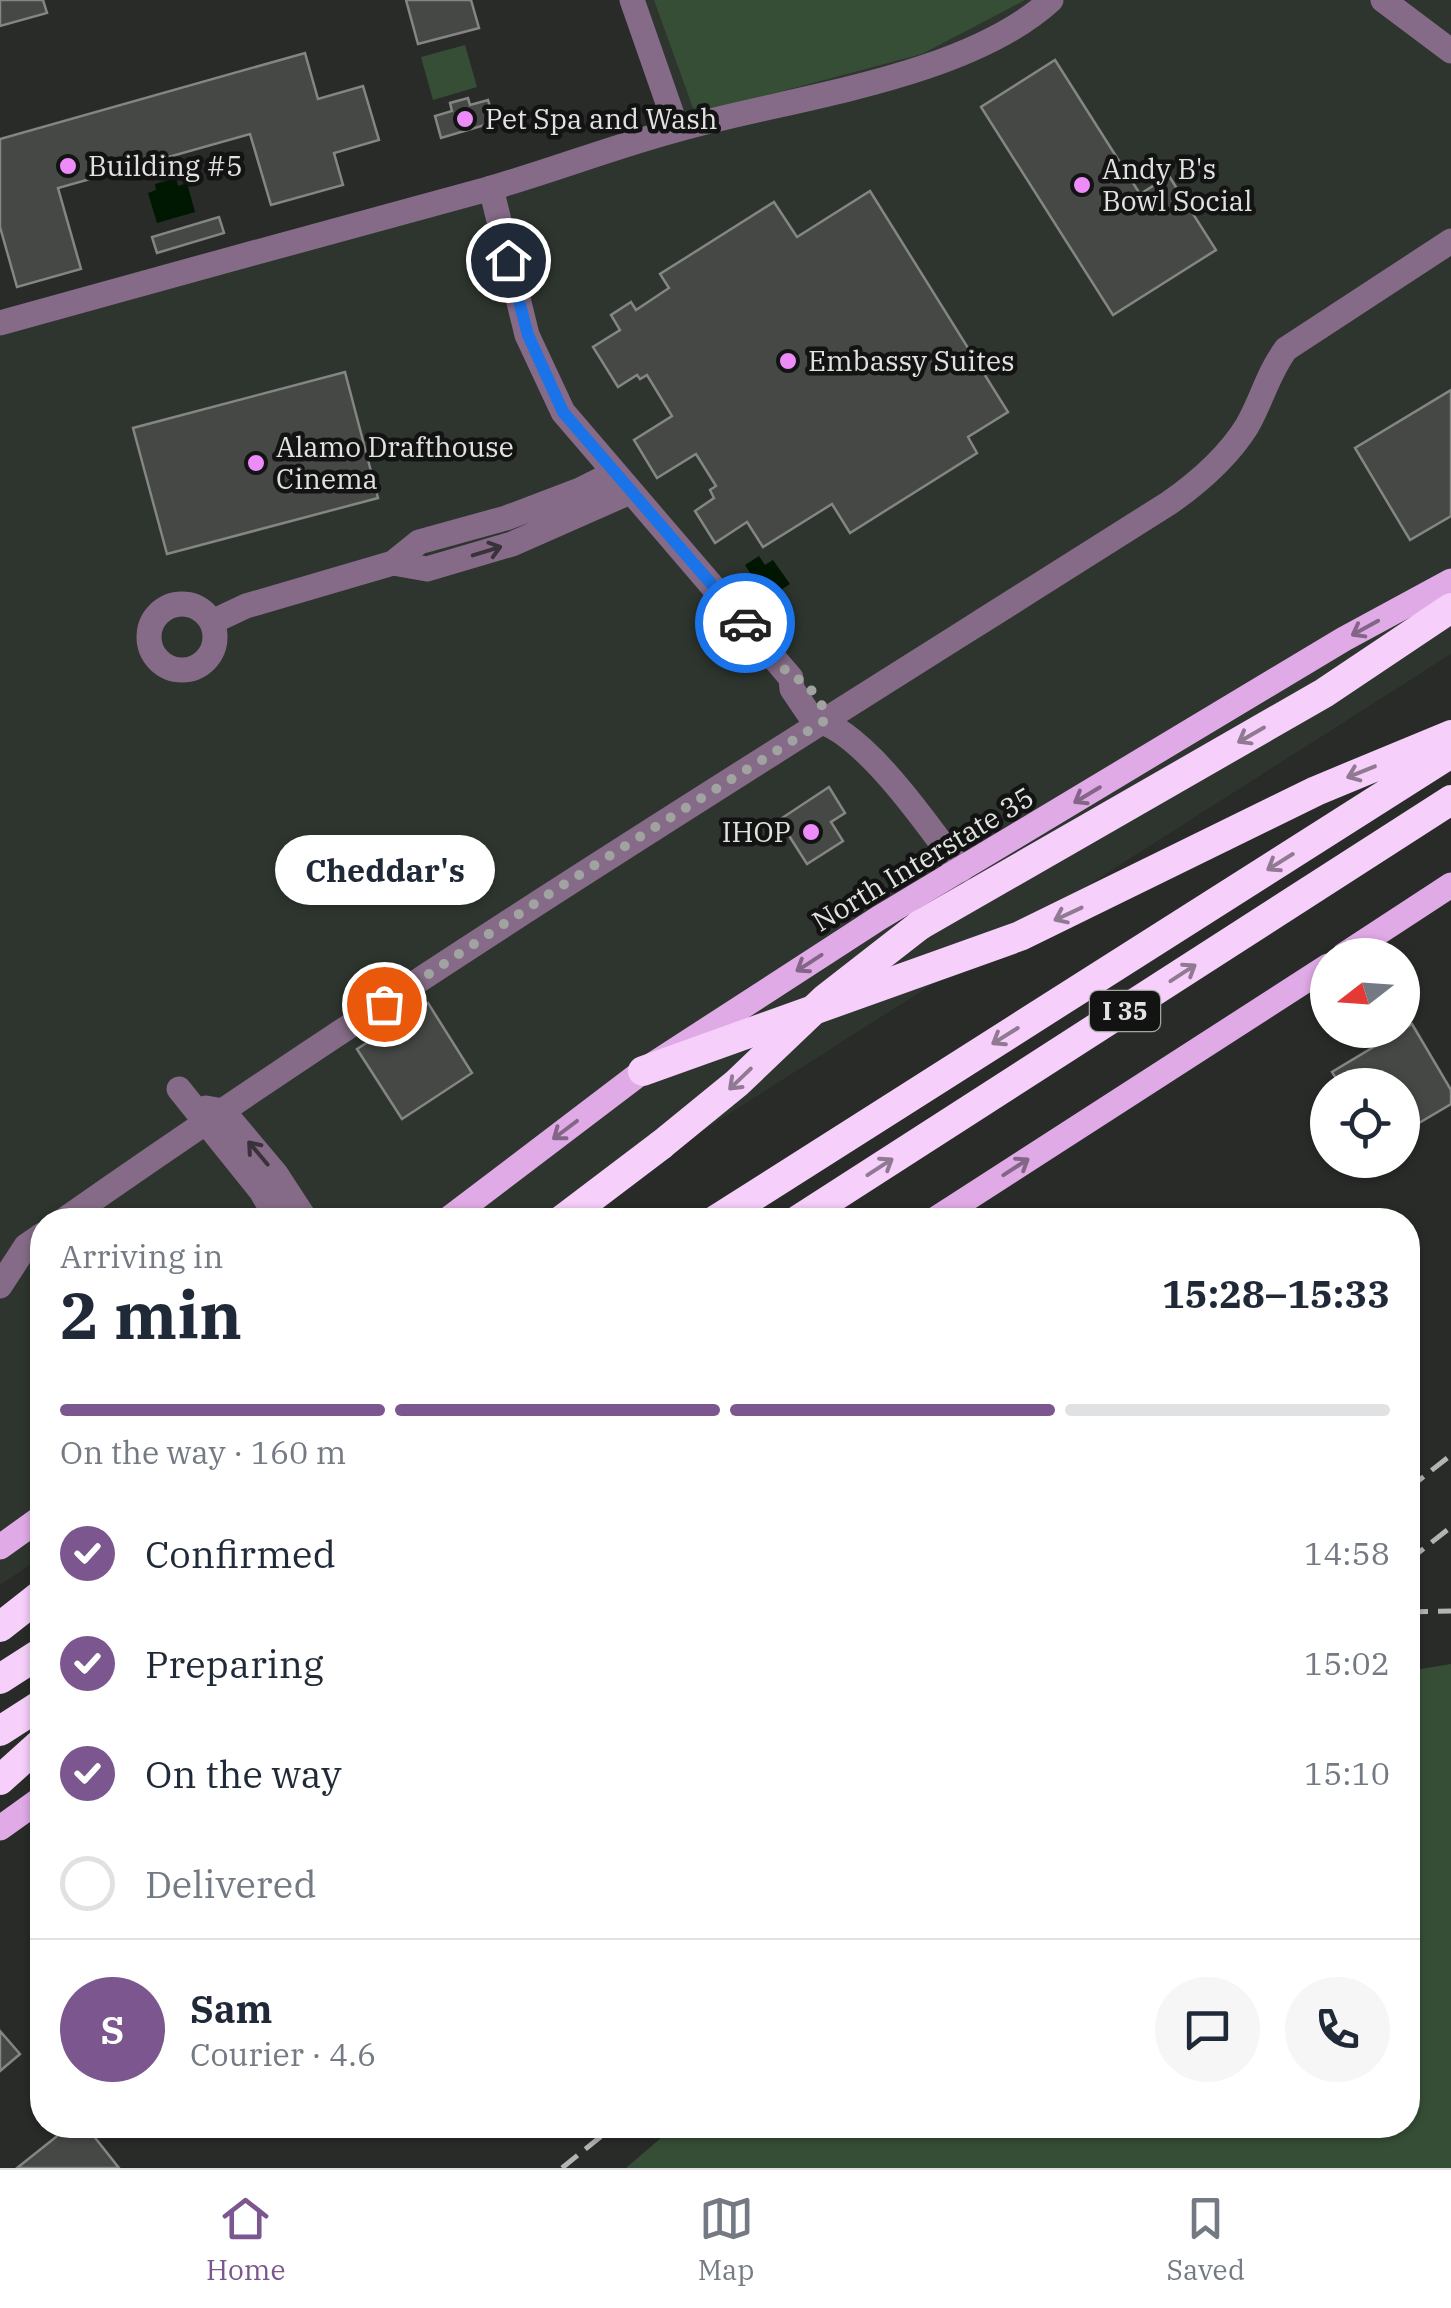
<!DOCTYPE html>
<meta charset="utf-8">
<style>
:root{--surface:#fff;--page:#f6f6f7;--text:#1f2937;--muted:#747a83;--line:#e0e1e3;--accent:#7c568e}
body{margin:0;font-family:"IBM Plex Serif",serif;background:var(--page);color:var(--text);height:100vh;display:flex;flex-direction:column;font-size:38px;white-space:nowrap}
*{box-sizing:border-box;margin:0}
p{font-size:32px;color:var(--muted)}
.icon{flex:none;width:55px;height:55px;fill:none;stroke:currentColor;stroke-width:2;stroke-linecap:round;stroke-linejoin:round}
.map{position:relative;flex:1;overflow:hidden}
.details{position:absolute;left:30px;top:1208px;width:1390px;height:930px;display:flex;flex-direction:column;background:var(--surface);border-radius:40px;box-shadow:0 2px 8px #0004}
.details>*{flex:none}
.needle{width:65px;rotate:253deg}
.fabs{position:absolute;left:1310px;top:938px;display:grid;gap:20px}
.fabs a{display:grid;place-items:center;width:110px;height:110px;border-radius:50%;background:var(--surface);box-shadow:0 2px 8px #0004;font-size:50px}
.pin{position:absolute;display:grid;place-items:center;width:85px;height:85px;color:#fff;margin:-42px;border:5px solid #fff;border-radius:50%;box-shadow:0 2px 10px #0007}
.courier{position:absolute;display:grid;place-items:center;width:100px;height:100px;margin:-50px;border:8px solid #1a73e8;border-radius:50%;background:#fff;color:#222;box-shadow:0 2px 12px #0007}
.bubble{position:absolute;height:70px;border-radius:35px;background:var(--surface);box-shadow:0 2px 8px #0004;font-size:32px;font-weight:800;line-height:70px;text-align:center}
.overview em{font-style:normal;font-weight:800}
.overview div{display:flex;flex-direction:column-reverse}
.overview{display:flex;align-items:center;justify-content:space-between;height:170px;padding:0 30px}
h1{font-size:65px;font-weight:800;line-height:75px}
.bar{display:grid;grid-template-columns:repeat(4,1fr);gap:15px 10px;align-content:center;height:120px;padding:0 30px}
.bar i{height:12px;border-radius:8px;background:var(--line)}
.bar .active{background:var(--accent)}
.bar p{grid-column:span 4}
.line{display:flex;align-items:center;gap:25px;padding:0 30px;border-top:2px solid var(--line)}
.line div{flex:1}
.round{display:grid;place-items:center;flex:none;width:105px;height:105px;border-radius:52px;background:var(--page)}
ol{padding:0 30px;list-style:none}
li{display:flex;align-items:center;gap:30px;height:110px}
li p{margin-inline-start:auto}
li .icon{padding:10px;border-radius:50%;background:var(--accent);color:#fff;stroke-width:4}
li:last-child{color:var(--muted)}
li i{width:55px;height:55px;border:5px solid var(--line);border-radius:50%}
.tabs{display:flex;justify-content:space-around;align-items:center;height:140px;border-top:2px solid var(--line);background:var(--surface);font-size:28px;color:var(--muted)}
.tabs a{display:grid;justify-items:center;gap:5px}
.tabs .active{color:var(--accent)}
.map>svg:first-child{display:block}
.built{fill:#2e352e}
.green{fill:#364e36}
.water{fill:#001701}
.building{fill:#454845;stroke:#838683;stroke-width:2.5}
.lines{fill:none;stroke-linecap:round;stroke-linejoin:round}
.minor{stroke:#856b87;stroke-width:25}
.major{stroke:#e0aae6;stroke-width:25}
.highway{stroke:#f6cffa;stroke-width:30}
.rail{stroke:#b3b5b3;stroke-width:5;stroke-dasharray:20 10;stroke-linecap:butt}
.highway-bridge{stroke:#f6cffa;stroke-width:30}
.oneway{stroke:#3a323b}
.oneway2{stroke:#836687}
.oneway3{stroke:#8f7a92}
.done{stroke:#a0a3a0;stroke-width:10;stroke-dasharray:0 18}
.route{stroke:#1a73e8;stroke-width:12}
.poi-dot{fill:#ed8cf9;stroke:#121312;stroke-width:4}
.labels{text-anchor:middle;stroke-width:9;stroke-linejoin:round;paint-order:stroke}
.shield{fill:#121312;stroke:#a3a5a3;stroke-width:2.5}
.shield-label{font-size:25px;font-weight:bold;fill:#e1e3e1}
.poi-label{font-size:28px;fill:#e1e3e1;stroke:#121312;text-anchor:start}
.street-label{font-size:28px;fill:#e1e3e1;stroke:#121312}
</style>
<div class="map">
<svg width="1451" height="2168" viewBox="0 0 1451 2168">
<rect width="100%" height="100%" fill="#282b28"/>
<path class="built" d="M634 0H1451V654L562 1220H42V1557L0 1585V321L679 131Z"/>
<path class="green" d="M654 0H1025L922 54 711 110 693 108Z
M465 45 477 87 433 100 421 57Z
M1451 1664V2168H626L676 2125H1408V1671Z"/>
<path class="water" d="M176 178 178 186 187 183 195 212 157 223 148 193 156 190 155 184Z
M759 556 765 565 773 560 790 584 767 599 745 565Z"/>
<path class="building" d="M0 0H43L47 13 0 26Z
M406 0H471L479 28 418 44Z
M305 53 318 99 363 86 379 140 334 153 343 185 271 205 250 134 58 188 81 269 17 287 0 227V139Z
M1055 60 1140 194 1169 176 1216 250 1113 315 981 107Z
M468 98 470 105 488 100 495 122 441 138 435 116 452 111 450 103Z
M870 191 1008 412 968 437 977 453 850 533 832 504 763 547 747 522 715 543 695 511 714 498 710 490 716 486 696 454 657 478 634 440 672 416 647 375 640 379 637 375 618 387 593 347 620 330 611 315 631 302 636 310 669 288 660 274 774 202 797 237Z
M219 217 224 233 157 253 152 237Z
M345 372 378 498 167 554 133 428Z
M1451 390V516L1410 540 1355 448Z
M829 787 845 813 831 822 843 841 807 864 779 820Z
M428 1003 472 1073 402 1119 357 1049Z
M1412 1024 1451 1090V1104L1402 1133V1085H1340L1332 1072Z
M0 2031 20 2054 0 2071Z
M71 2125H85L119 2168H17Z"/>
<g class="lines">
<path class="minor" d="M632 0 677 129
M1383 0 1451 51
M491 188 527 335 563 412 791 678 792 689 813 720C861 726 932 831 961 870
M0 323C162 277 326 234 488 189 551 171 613 147 676 130 787 98 965 79 1051 0
M393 563 427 569 512 544 630 492
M149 637a33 33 0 1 1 66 0a33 33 0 1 1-66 0Z
M212 622 246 606 393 563 419 542 506 518 580 490 614 473
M179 1089 261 1191 278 1220
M206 1108 223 1111 276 1174 306 1220
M64 1220C424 968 798 738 1169 503 1199 482 1227 458 1247 426 1262 400 1268 373 1286 349L1451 241
M0 1286 26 1246 42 1235"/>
<path class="major" d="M1344 955 1451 885
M447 1220 643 1071 879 918 1344 639 1451 581
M934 1220 1328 966
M0 1547 42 1517
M0 1828 42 1798"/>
<path class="highway" d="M920 925 1324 693 1451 608
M643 1071 1020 936 1316 791 1451 735
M562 1220 661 1145
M716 1220 1451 753
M798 1220 1451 800
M0 1627 42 1594
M0 1679 42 1652
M0 1731 42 1704
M0 1780 42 1742"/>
<path class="rail" d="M1408 1489 1451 1455
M1408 1561 1451 1527
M1408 1612 1451 1611
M562 2168 615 2125"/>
<path class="highway-bridge" d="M661 1145 737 1083 825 999 920 925"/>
</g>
<defs><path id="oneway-shaft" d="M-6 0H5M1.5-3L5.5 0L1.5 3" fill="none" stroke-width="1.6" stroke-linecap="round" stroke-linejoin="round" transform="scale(2.5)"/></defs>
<g class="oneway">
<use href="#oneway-shaft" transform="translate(487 551) rotate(-17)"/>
<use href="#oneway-shaft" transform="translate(258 1153) rotate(-130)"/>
</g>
<g class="oneway2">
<use href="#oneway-shaft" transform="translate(1365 628) rotate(151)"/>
<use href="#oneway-shaft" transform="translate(1087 795) rotate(149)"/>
<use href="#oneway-shaft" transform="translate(809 963) rotate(147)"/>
<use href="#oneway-shaft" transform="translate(565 1130) rotate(143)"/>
<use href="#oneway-shaft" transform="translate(1016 1167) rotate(-33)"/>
</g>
<g class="oneway3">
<use href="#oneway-shaft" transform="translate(1251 735) rotate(150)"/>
<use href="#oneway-shaft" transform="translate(1361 772) rotate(158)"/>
<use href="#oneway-shaft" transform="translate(1280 862) rotate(148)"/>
<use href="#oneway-shaft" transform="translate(1068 914) rotate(155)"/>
<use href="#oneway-shaft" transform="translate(1183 973) rotate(-33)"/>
<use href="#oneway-shaft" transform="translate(1005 1036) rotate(148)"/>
<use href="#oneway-shaft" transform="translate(740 1079) rotate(136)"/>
<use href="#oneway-shaft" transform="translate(880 1167) rotate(-33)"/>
</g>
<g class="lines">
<path class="done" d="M384 1004 552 892 824 721 825 710 805 681 792 678 745 623"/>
<path class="route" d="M508 260 528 335 563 412 745 623"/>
</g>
<g class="poi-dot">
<circle cx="465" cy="119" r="10"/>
<circle cx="68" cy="166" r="10"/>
<circle cx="1082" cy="185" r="10"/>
<circle cx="788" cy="361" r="10"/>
<circle cx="256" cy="463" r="10"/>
<circle cx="811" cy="832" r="10"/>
</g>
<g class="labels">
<rect class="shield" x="1090" y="991" width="70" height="40" rx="8"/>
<g class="shield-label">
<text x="1125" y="1020">I 35</text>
</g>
<g class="poi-label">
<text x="485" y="129">Pet Spa and Wash</text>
<text x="88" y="176">Building #5</text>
<text x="1102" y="179">Andy B's<tspan x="1102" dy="32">Bowl Social</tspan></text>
<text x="808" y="371">Embassy Suites</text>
<text x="276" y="457">Alamo Drafthouse<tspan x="276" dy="32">Cinema</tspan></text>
<text x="791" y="842" text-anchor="end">IHOP</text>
</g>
<g class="street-label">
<text transform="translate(923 859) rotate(-31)" y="10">North Interstate 35</text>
</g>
</g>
</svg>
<div class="fabs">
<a><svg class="needle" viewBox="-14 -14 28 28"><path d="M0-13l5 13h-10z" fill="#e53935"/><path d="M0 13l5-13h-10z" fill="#747a83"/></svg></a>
<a><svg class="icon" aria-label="locate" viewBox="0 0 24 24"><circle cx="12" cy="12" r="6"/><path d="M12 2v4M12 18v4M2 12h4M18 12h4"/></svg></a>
</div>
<div class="pin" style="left:384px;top:1004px;background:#ea580c"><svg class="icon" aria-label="bag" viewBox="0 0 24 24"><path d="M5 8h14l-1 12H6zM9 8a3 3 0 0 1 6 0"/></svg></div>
<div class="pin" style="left:508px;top:260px;background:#1f2937"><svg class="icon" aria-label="home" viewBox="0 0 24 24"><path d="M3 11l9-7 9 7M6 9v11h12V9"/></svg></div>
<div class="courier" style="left:745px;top:623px"><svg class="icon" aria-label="car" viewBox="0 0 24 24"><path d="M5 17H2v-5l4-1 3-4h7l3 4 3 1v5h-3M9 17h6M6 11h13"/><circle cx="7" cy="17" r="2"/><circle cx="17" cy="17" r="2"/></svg></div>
<div class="bubble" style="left:275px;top:835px;width:220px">Cheddar's</div>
<section class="details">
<div class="overview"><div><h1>2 min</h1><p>Arriving in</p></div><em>15:28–15:33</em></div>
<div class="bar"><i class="active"></i><i class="active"></i><i class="active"></i><i></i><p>On the way · 160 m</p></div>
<ol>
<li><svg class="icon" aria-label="check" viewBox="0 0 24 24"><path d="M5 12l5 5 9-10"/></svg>Confirmed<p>14:58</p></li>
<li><svg class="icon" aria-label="check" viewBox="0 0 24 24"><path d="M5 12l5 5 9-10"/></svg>Preparing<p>15:02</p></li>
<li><svg class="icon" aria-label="check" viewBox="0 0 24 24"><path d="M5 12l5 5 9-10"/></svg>On the way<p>15:10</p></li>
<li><i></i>Delivered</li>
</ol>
<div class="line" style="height:180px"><b class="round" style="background:var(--accent);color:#fff">S</b><div><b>Sam</b><p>Courier · 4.6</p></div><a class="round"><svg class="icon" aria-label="chat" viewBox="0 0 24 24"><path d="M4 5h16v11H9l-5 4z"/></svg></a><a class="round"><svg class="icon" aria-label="phone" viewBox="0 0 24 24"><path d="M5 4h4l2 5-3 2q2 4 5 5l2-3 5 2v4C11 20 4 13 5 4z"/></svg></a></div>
</section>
</div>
<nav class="tabs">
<a class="active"><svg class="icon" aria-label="home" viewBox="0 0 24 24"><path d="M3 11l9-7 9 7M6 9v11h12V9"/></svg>Home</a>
<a><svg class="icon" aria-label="map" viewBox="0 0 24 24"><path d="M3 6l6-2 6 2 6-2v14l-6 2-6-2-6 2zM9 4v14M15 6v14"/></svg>Map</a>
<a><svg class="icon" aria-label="saved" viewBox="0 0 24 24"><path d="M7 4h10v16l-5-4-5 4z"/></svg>Saved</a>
</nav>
